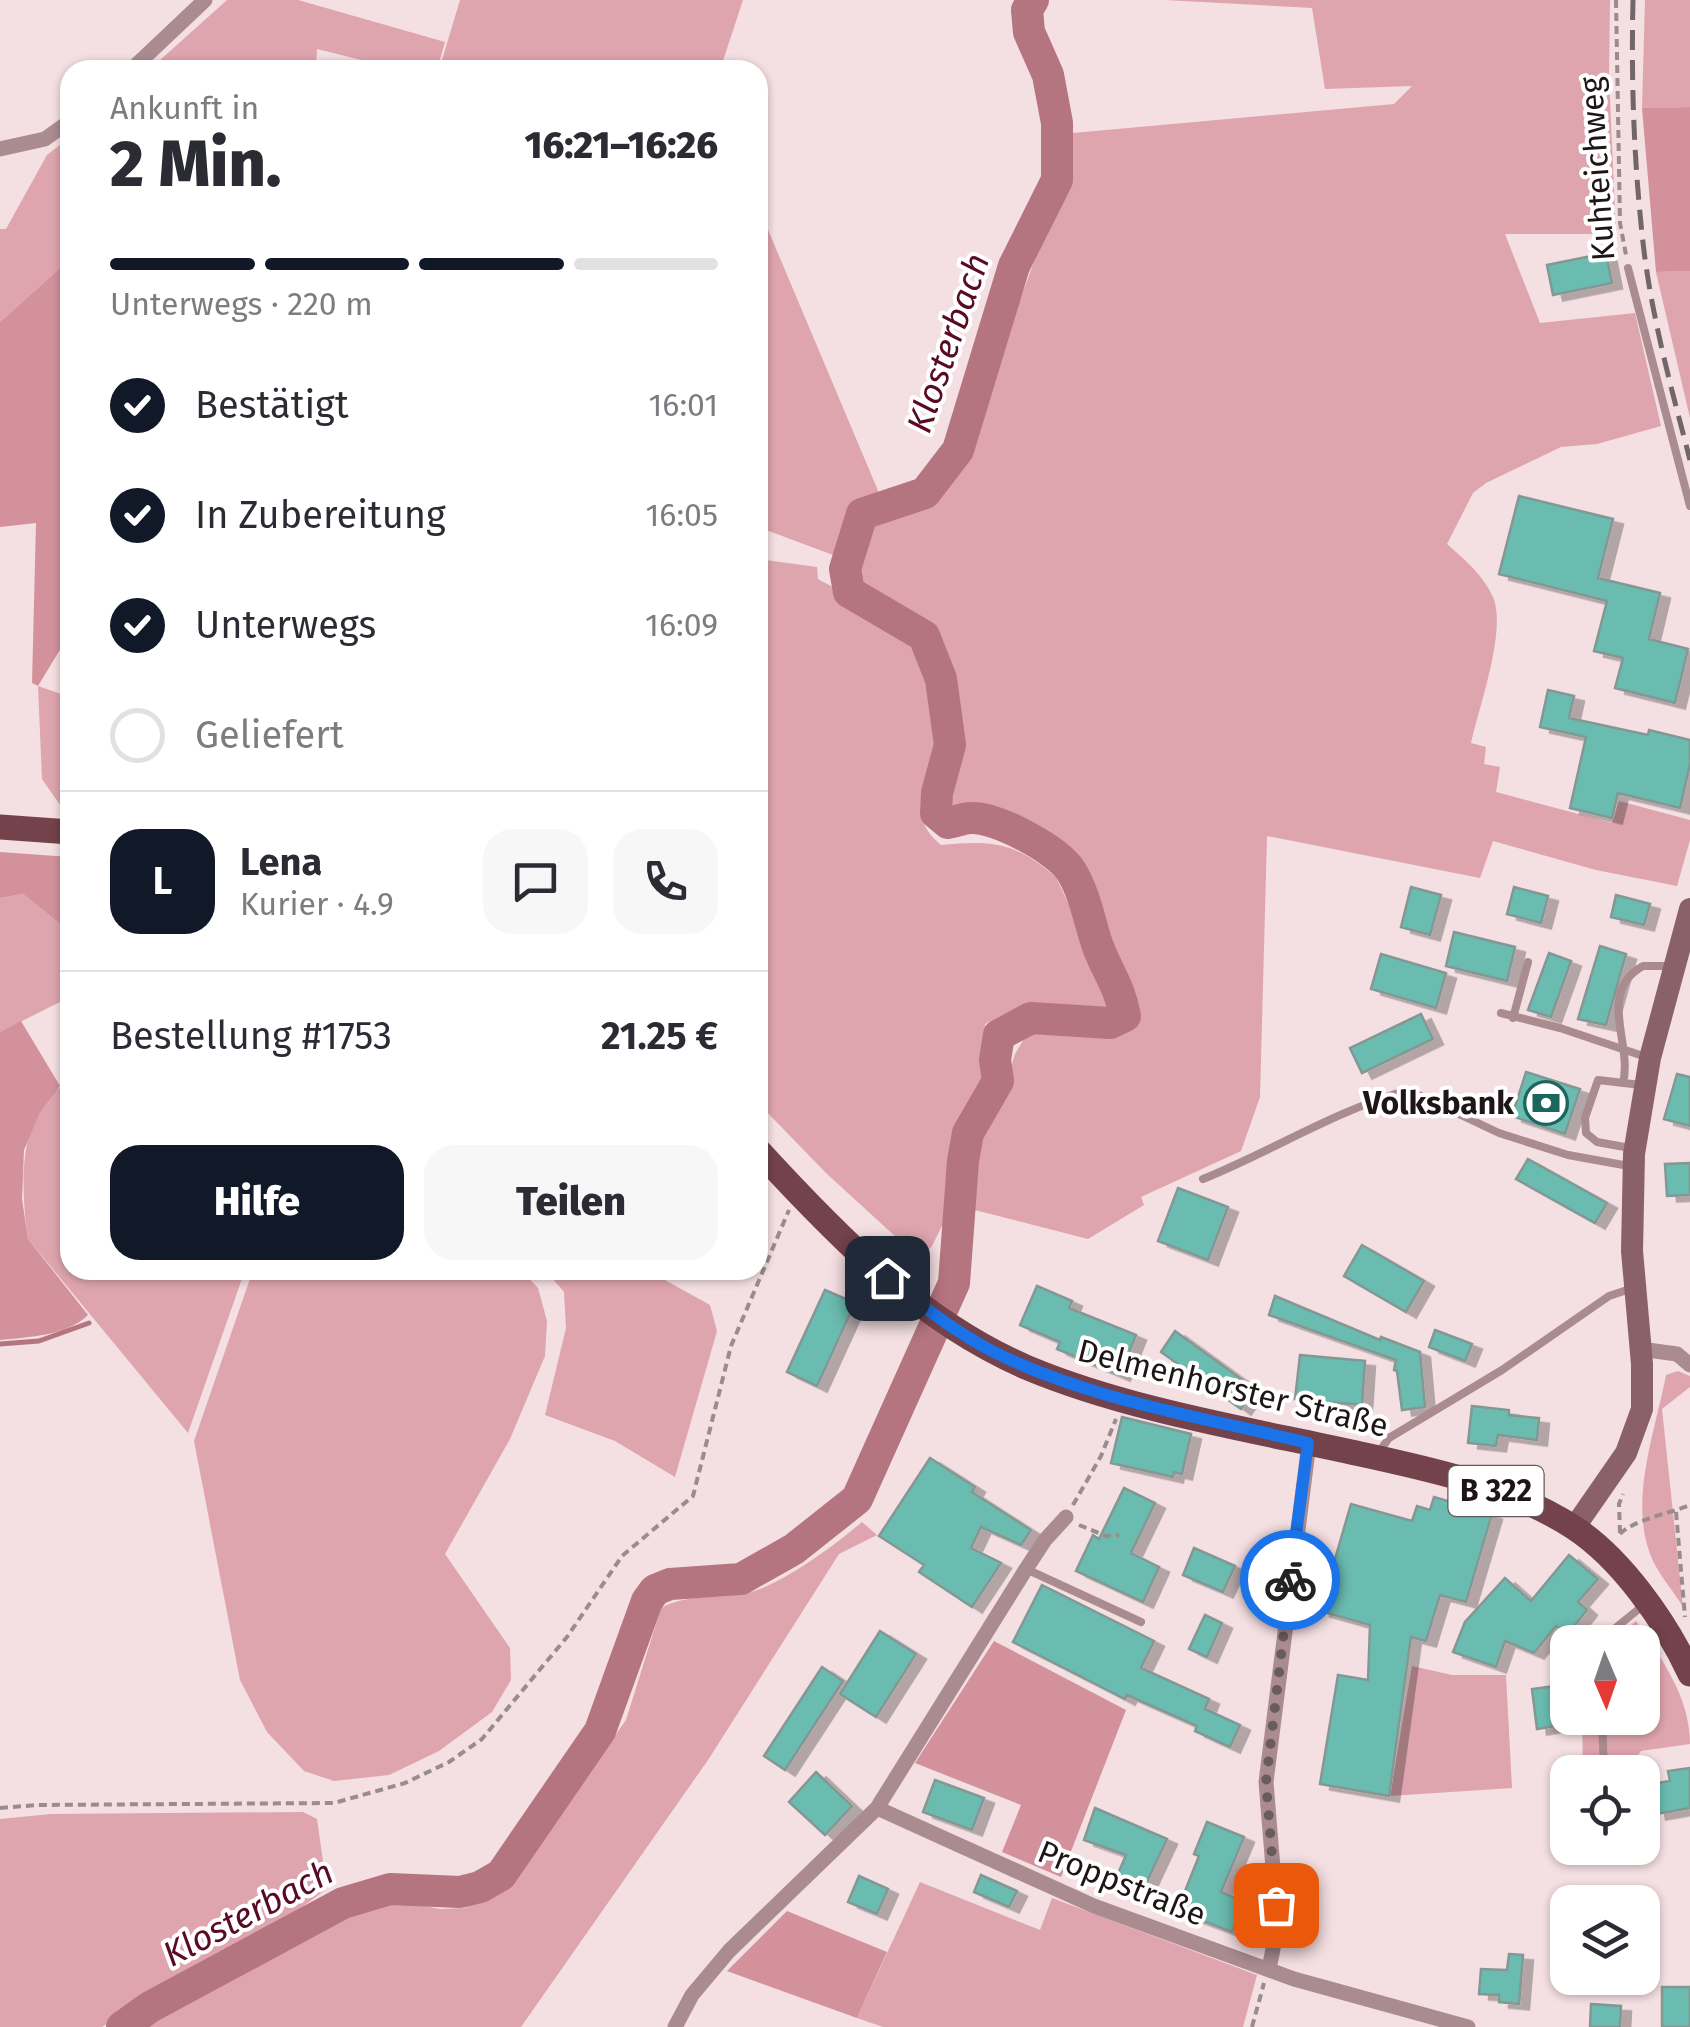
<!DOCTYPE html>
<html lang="de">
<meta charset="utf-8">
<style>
:root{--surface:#fff;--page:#f7f7f7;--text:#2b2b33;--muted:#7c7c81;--line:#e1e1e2;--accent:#111827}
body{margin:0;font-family:"Fira Sans",sans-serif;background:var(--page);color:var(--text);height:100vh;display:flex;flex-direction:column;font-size:38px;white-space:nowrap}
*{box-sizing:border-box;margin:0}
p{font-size:32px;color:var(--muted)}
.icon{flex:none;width:55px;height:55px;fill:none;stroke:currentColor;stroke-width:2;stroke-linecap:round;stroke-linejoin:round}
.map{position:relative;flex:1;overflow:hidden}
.sheet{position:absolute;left:60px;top:60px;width:708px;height:1220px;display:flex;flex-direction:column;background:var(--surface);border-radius:30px;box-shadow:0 2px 8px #0004}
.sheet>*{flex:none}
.needle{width:65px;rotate:178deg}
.buttons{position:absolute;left:1550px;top:1625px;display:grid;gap:20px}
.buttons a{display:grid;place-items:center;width:110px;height:110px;border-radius:20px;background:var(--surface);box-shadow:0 2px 8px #0004;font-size:50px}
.pin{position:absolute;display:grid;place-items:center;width:85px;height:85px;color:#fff;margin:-42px;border-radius:20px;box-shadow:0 5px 15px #0006}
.courier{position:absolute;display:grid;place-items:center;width:100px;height:100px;margin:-50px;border:8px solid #1a73e8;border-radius:50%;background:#fff;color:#222;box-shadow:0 2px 12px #0007}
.overview em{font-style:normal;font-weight:800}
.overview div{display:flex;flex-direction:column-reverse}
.overview{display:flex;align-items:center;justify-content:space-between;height:170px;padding:0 50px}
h1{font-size:65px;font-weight:800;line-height:75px}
.bar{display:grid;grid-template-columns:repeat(4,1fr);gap:15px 10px;align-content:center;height:120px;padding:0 50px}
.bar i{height:12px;border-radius:8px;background:var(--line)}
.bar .current{background:var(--accent)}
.bar p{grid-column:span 4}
.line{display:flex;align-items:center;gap:25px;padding:0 50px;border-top:2px solid var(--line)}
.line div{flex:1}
.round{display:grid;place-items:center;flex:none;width:105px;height:105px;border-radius:30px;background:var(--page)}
ol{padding:0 50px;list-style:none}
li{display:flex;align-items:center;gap:30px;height:110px}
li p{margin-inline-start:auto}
li .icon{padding:10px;border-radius:50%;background:var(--accent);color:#fff;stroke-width:4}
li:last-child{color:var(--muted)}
li i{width:55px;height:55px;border:5px solid var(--line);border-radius:50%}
.primary-button{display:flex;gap:20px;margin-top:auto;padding:20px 50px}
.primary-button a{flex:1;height:115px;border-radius:30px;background:var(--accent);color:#fff;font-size:40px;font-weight:800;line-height:115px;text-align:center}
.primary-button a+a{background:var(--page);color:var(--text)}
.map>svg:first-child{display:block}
.green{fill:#dea5ae}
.forest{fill:#d3919c}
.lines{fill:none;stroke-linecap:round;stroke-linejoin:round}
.stream{stroke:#b47480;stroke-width:5}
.river{stroke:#b47480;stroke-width:32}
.building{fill:#6bbbb0;stroke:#839895;stroke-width:2.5;filter:url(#shadow)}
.path{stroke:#9a8b8d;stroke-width:4;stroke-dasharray:8 5;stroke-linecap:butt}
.lane{stroke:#a98b90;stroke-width:8}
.street{stroke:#a98b90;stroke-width:15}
.secondary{stroke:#8a6168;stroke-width:22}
.primary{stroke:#73424b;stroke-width:25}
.rail{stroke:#736668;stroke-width:5;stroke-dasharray:20 10;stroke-linecap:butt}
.done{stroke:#685c5d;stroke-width:10;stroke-dasharray:0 18}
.route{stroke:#1a73e8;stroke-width:12}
.labels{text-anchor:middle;stroke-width:8;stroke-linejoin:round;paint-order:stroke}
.shield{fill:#fff;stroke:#615b5c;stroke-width:2.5}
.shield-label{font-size:30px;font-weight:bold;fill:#1d1516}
.street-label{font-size:32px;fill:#1d1516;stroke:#fff}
.poi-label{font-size:32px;font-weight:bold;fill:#1d1516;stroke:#fff;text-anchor:end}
.water-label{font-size:35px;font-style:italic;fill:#590a24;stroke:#fff}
</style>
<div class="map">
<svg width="1690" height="2027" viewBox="0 0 1690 2027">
<defs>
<filter id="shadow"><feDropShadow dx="10" dy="5.5" stdDeviation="0" flood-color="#0004"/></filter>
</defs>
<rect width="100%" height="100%" fill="#f4dfe2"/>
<path class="green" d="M227 0H298L445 42 437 70H401L317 49 316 70H149Z
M460 0H743L720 70H439Z
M1164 0H1610L1609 77 1616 234H1505L1540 323 1635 313 1661 426 1597 444 1561 447 1486 483 1473 493 1447 544C1465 560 1483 575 1493 597 1507 630 1479 707 1471 743L1486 747 1484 764 1500 767 1496 792 1612 823 1619 801 1690 820V840L1677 886 1596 870 1493 841 1480 878 1267 836 1260 1097 1241 1151 1141 1197 1144 1205 1088 1239 967 1208 968 1180 975 1148 1000 1104 1015 1054 1027 1034 1102 1035 1128 1028 1133 1009 1101 932 1084 875 1028 829 997 812H971L959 817 949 806 958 753 946 686 931 638 861 596 851 574 865 521 930 498 963 456 1062 185V134L1394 104 1412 86 1325 89 1312 8Z
M1645 0H1690V107L1642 108Z
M70 137V259L0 322V229H6L47 155Z
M758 206 879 493C847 507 845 524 833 555L758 527Z
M1690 271V418L1656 272Z
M758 559 817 567 818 579C846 595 888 612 907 639 924 663 938 703 937 733 936 777 898 809 941 845 993 840 1015 842 1056 877L1114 1002 1107 1010C1058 1004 1029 999 985 1024L983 1080 954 1129 946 1218 932 1246 920 1259 826 1173 758 1103Z
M38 686 70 697V806L60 805 42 779Z
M23 894 70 932V997L0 1032V898Z
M70 1082V1270H245L188 1433 28 1239C21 1190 15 1107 70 1082Z
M253 1270H521L538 1288 547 1321 545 1356 510 1439 445 1554 510 1648 511 1680 492 1712 439 1751 389 1775 334 1781 304 1771 267 1732 240 1680 194 1441Z
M545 1270H647L710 1305 717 1331 675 1477 615 1441 545 1415 566 1328 564 1292Z
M1678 1371 1690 1376V1387L1662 1409 1683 1607C1674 1592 1661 1577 1653 1561 1627 1505 1655 1433 1666 1375Z
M862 1522 877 1535 839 1554 708 1760 521 2027H143L270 1955 350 1915 400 1902 441 1909 465 1908 506 1889 626 1720 661 1608C688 1593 717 1600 747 1593 780 1586 835 1545 862 1522Z
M1636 1621C1662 1659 1690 1697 1690 1744L1641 1751 1626 1772H1583L1582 1718H1642V1642H1611Z
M1412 1666 1452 1675H1506L1512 1788 1390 1796Z
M303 1812 317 1819 327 1889 267 1932 217 1953 102 2027H0V1819L51 1814Z
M920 1882 1040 1930 1052 1898 1257 1975 1243 2027H883L857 2018Z"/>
<path class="forest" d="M1690 107V271L1656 272 1642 108Z
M70 259V633L38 686 32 683 36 523 0 527V322Z
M0 852 70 857V932L23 894 0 898Z
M21 1021 60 1086 40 1112 24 1150 22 1199 28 1239 88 1315C67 1336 29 1337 0 1340V1032Z
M994 1641 1126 1710 1061 1877 1002 1852 1021 1805 915 1763Z
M787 1911 887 1952 857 2018 727 1971Z"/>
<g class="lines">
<path class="stream" d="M0 1344 39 1341 89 1323"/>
<path class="river" d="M122 2027 150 2007 343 1903 390 1889 460 1892 480 1887 501 1875 600 1731 647 1601 655 1590 670 1584 741 1579 794 1549 857 1499 954 1283 963 1161 968 1133 998 1081 995 1060 999 1035 1031 1018 1110 1023 1125 1016C1119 984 1107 972 1097 944 1089 920 1085 894 1071 871 1058 850 997 817 971 818 964 818 955 822 948 823L936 813 937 793 950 745 941 679 924 636 849 592 845 569 862 514 925 493 958 450 1014 266 1057 180V123L1048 75 1029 32 1027 10 1033 0"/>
</g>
<path class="building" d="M1606 253 1612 283 1553 295 1547 265Z
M1519 496 1613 519 1598 578 1660 593 1649 639 1688 649 1675 703 1615 688 1623 658 1594 651 1607 601 1499 574Z
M1548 690 1574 696 1569 718 1648 735 1649 730 1690 740V764L1680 808 1618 793 1612 818 1570 808 1586 737 1540 727Z
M1411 887 1441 895 1430 935 1401 927Z
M1514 887 1548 896 1541 923 1507 914Z
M1616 895 1650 904 1644 925 1611 917Z
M1454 932 1515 947 1507 981 1446 966Z
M1600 946 1626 954 1606 1025 1578 1019Z
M1549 953 1571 961 1551 1017 1528 1010Z
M1381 954 1446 973 1436 1008 1371 989Z
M1421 1014 1433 1039 1362 1073 1350 1048Z
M1526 1072 1580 1089 1565 1134 1512 1116Z
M1677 1074 1690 1077V1126L1664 1119Z
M1528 1159 1607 1203 1595 1223 1516 1179Z
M1690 1163V1195L1667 1196 1665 1164Z
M1178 1188 1228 1207 1208 1260 1158 1241Z
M1362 1245 1424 1281 1406 1312 1344 1276Z
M1037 1286 1072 1301 1069 1308 1136 1335 1120 1375 1057 1349 1060 1342 1020 1325Z
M825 1290 855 1303 817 1386 787 1372Z
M1275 1296 1380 1340 1381 1337 1420 1352 1425 1407 1402 1410 1397 1371 1394 1370 1396 1360 1269 1315Z
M1435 1330 1472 1344 1465 1361 1429 1347Z
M1175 1331 1255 1389 1241 1409 1161 1352Z
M1300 1355 1365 1361 1362 1405 1295 1399Z
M1472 1406 1509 1410V1415L1539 1418 1537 1440 1498 1435 1496 1446 1468 1443Z
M1122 1417 1191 1434 1182 1474 1174 1472 1173 1477 1111 1463Z
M930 1458 975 1487 972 1492 1031 1530 1021 1545 981 1527 971 1548 1001 1563 972 1607 919 1572 924 1565 879 1536Z
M1124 1488 1155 1503 1131 1553 1159 1567 1143 1602 1076 1571 1093 1535 1099 1539Z
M1434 1497 1492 1514 1466 1602 1440 1595 1426 1641 1411 1637 1389 1796 1320 1784 1338 1675 1368 1680 1370 1625 1320 1611 1351 1504 1412 1521 1417 1506 1430 1510Z
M1194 1548 1235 1566 1223 1592 1183 1575Z
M1569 1555 1598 1579 1578 1602 1587 1610 1567 1635 1556 1626 1534 1653 1505 1641 1496 1667 1453 1652 1465 1622 1505 1578 1531 1601Z
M1042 1585 1154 1641 1141 1668 1209 1699 1205 1709 1240 1725 1230 1747 1195 1731 1197 1726 1127 1695 1125 1699 1013 1642Z
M1205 1615 1222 1623 1207 1657 1189 1649Z
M880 1631 916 1654 876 1717 840 1694Z
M822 1667 843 1681 785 1770 764 1756Z
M1556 1686 1561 1725 1537 1729 1532 1689Z
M1690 1768V1808L1656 1814 1651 1784 1670 1781 1668 1771Z
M816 1772 852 1806 825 1835 789 1802Z
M935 1780 984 1798 972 1830 923 1812Z
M1095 1808 1167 1839 1144 1888 1117 1876 1126 1855 1084 1840Z
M1207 1822 1244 1837 1221 1892 1245 1902 1232 1932 1177 1911 1199 1856 1194 1854Z
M981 1875 1017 1891 1009 1907 974 1892Z
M859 1876 888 1889 877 1914 848 1902Z
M1509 1954 1523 1955 1519 2004 1499 2002V1995L1479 1994 1481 1969 1507 1970Z
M1662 1987H1690V2027H1662Z
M1591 2004 1621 2006 1620 2027H1590Z"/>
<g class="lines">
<path class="path" d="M1616 0 1620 223 1626 255
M1073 1505 1101 1456 1116 1419
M1676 1512 1685 1617
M1079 1525 1106 1536 1119 1535
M1620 1533 1619 1504 1623 1494
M1620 1534C1633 1520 1671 1513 1690 1505
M0 1808 37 1805 334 1803 405 1783 449 1762 482 1739 567 1637 622 1556 693 1496 731 1346 789 1210
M1252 2027 1264 1983"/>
<path class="lane" d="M1628 268 1690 506
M1501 1013 1560 1028 1646 1057
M1513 1018 1528 962
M1623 1083C1633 1044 1596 992 1643 966H1670
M1630 1148 1597 1142 1586 1133 1585 1118 1598 1080 1641 1085
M1203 1179C1272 1151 1337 1110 1408 1090L1499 1133 1568 1155 1629 1166
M1379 1452 1389 1438 1502 1370 1609 1296 1630 1289
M1026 1569 1141 1622
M1598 1642 1645 1604
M1602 1718 1604 1772
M1567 1719 1564 1681 1568 1674"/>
<path class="street" d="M131 70 205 0
M0 149 45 139 70 121
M1640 1349 1677 1354 1690 1365
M877 1808 1094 1906 1294 1979 1468 2027
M1269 1969 1275 1939 1276 1905 1266 1782 1309 1443
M675 2027 692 1995 729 1951 877 1808 1026 1569 1045 1540 1066 1517"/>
<path class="secondary" d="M1574 1528 1626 1453 1642 1409V1364L1632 1251 1634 1154 1650 1058 1690 909"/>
<path class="primary" d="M0 827 70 832
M758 1150C836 1235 920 1322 1028 1368 1126 1409 1246 1429 1351 1452 1425 1468 1508 1485 1573 1527 1621 1558 1666 1622 1690 1674"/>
<path class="rail" d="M1633 0C1631 84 1634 167 1644 251 1653 322 1672 391 1690 460"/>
</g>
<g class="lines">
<path class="done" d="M1276 1905 1266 1782 1290 1580"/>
<path class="route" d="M887 1278C921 1305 955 1332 994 1352 1092 1401 1203 1417 1308 1443L1290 1580"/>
</g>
<defs>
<g id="bank-ring" transform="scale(2.25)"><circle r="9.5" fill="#fff" stroke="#1b665e" stroke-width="1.5"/><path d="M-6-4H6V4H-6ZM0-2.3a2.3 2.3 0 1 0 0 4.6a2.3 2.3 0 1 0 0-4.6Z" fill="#1b665e"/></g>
</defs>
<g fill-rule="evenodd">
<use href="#bank-ring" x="1546" y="1103"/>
</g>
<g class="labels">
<rect class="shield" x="1448.5" y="1466" width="95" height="50" rx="8"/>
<g class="shield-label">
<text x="1496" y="1501">B 322</text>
</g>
<g class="street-label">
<text transform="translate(1597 169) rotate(-94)" y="11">Kuhteichweg</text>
<text transform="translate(1233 1388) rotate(14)" y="11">Delmenhorster Straße</text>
<text transform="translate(1122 1883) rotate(22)" y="11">Proppstraße</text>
</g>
<g class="poi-label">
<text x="1514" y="1114">Volksbank</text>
</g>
<g class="water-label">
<text transform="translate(948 343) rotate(-71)" y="12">Klosterbach</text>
<text transform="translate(248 1913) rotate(-28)" y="12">Klosterbach</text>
</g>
</g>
</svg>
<div class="buttons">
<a><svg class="needle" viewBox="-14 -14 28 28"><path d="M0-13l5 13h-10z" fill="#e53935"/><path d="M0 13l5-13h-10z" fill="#7c7c81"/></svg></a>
<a><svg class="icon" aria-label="locate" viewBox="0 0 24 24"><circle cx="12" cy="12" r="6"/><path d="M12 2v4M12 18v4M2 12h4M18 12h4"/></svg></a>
<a><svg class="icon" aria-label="layers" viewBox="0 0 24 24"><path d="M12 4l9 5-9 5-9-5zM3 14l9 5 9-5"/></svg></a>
</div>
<div class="pin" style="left:1276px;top:1905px;background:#ea580c"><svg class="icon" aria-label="bag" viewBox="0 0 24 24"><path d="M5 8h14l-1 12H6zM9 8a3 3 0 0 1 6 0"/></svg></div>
<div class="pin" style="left:887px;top:1278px;background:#1f2937"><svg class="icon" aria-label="home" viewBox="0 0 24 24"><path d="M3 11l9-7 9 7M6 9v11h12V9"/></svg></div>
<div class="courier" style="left:1290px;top:1580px"><svg class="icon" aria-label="bike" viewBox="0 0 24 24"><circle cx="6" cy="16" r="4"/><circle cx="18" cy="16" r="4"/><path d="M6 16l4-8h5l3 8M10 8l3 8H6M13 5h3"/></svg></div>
<section class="sheet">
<div class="overview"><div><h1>2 Min.</h1><p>Ankunft in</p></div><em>16:21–16:26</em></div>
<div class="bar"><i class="current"></i><i class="current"></i><i class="current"></i><i></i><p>Unterwegs · 220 m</p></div>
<ol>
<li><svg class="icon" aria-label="check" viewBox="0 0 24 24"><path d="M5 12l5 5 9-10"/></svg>Bestätigt<p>16:01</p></li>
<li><svg class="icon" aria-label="check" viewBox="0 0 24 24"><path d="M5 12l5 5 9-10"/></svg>In Zubereitung<p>16:05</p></li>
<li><svg class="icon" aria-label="check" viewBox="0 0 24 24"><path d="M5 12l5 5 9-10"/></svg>Unterwegs<p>16:09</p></li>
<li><i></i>Geliefert</li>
</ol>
<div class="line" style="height:180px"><b class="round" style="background:var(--accent);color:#fff">L</b><div><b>Lena</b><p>Kurier · 4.9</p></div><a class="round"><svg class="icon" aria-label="chat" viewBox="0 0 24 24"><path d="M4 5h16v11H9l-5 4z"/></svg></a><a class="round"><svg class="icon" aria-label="phone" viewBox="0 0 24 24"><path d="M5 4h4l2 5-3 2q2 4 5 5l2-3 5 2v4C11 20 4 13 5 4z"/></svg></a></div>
<div class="line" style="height:130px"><div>Bestellung #1753</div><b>21.25 €</b></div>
<div class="primary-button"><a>Hilfe</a><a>Teilen</a></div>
</section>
</div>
